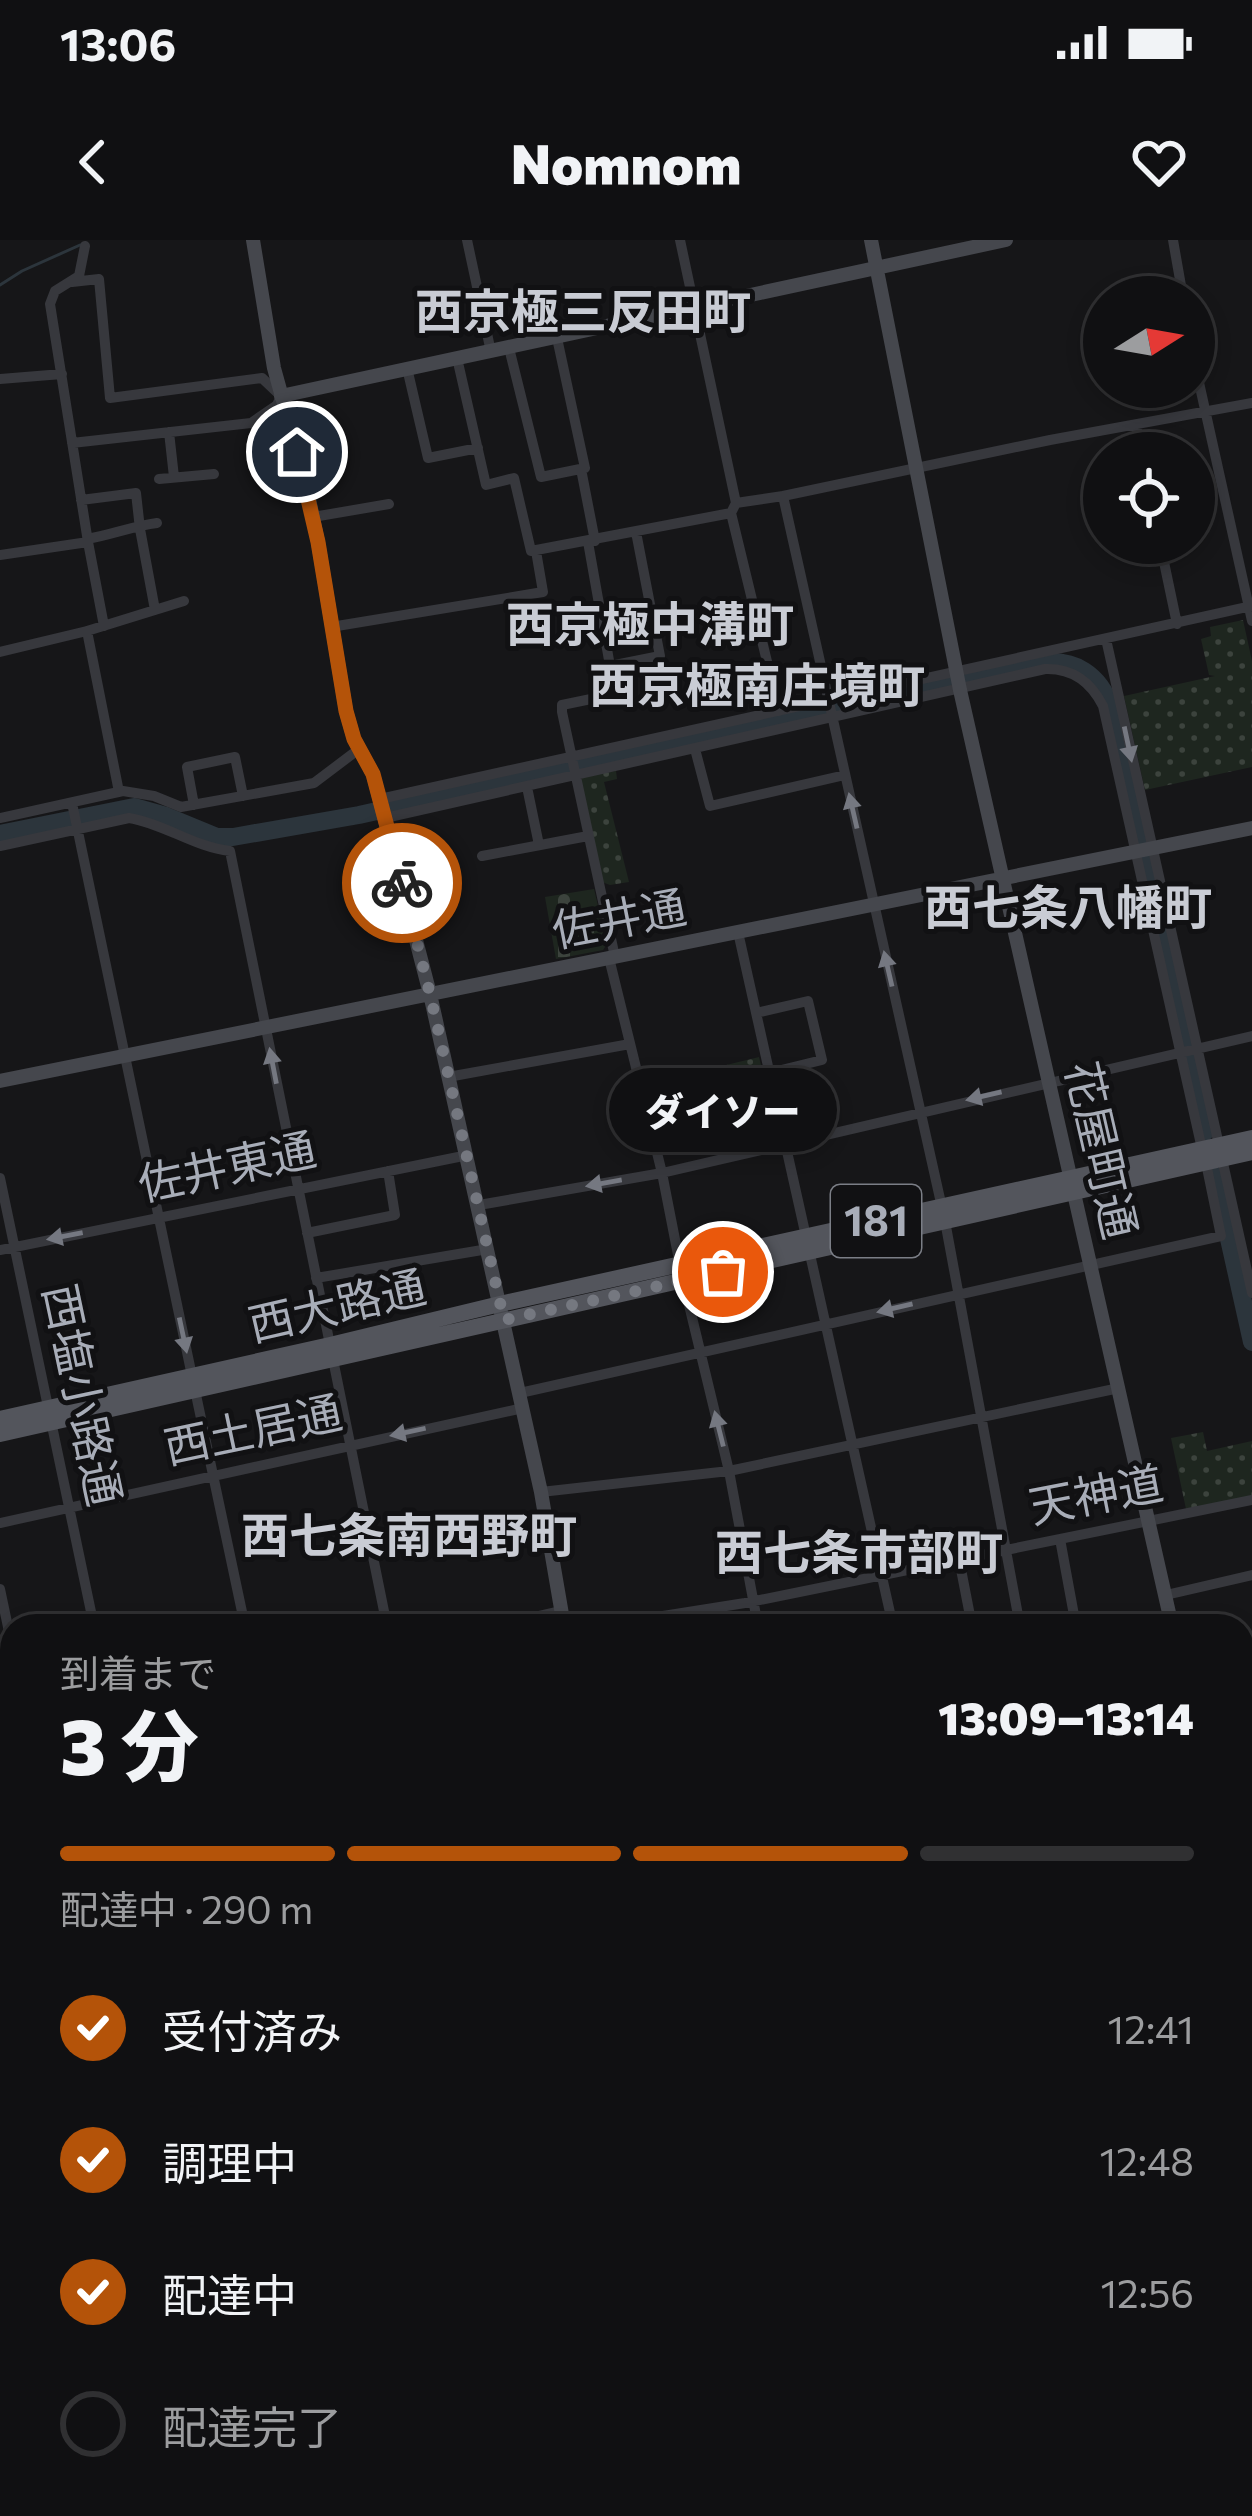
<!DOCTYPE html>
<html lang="ja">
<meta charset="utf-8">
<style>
:root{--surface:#101012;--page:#19191b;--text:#f1f3f6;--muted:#9c9d9f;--line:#303032;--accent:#b45309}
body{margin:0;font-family:Commissioner,"Noto Sans JP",sans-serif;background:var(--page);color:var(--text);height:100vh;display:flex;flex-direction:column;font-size:45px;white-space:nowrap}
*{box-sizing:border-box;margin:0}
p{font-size:39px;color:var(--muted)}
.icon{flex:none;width:66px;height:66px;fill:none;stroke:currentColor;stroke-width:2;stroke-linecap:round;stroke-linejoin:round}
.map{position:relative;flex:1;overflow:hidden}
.sheet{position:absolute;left:0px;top:1374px;width:1254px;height:903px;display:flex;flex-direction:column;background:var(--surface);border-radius:36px 36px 0 0;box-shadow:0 6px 18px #0003,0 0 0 3px var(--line)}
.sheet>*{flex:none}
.needle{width:78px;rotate:79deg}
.controls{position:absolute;left:1083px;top:36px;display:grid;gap:24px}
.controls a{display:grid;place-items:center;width:132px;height:132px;border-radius:50%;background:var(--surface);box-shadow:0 6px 18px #0003,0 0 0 3px var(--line);font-size:60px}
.pin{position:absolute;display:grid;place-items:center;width:102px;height:102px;color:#fff;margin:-51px;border:6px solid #fff;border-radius:50%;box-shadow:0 3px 12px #0007}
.courier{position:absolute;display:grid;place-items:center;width:120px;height:120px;margin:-60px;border:9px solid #b45309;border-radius:50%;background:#fff;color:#222;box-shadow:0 3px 15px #0007}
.bubble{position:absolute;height:84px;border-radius:42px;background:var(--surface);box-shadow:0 6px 18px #0003,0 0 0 3px var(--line);font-size:39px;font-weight:800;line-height:84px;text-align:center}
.head em{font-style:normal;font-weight:800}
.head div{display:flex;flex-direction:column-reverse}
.head{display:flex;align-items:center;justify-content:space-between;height:204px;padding:0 60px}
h1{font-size:78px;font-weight:800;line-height:90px}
.bar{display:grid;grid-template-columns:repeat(4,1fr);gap:18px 12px;align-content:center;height:144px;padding:0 60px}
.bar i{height:15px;border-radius:9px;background:var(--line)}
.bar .on{background:var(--accent)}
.bar p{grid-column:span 4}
ol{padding:0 60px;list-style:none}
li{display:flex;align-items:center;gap:36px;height:132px}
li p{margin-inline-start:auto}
li .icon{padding:12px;border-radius:50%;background:var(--accent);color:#fff;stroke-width:4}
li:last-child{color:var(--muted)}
li i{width:66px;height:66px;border:6px solid var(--line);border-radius:50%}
.status{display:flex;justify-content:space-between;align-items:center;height:84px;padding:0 60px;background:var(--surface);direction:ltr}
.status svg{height:33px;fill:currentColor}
header{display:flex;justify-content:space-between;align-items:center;height:156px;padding:0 60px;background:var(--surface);font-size:54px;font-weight:800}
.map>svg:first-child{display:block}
.grass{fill:url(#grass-dots)}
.cemetery{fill:url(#cemetery-stones)}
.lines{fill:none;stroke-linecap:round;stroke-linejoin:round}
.stream{stroke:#2c353c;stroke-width:3}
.river{stroke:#2c353c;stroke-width:18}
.street{stroke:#37383d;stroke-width:10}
.secondary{stroke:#45474d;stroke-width:14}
.primary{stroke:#53555c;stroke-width:16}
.oneway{fill:#757881}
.done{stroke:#757880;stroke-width:12;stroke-dasharray:0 21.6}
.route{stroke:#b45309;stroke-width:15}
.labels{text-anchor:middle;stroke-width:10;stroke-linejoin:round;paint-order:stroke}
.shield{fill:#111113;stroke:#7b7e86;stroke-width:3}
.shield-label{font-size:42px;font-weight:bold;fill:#a8adb8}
.street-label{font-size:45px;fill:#a8adb8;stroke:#111113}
.neighbourhood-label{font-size:48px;font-weight:bold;fill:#c9ccd4;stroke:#111113}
</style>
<div class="status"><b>13:06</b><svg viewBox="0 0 49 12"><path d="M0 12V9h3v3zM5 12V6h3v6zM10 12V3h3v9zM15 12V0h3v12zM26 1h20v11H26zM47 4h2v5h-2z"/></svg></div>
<header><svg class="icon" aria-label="back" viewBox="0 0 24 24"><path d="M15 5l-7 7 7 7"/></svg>Nomnom<svg class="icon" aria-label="heart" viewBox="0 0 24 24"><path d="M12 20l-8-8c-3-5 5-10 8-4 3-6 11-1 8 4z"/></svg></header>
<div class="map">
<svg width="1252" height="2276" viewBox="0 0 1252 2276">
<defs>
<pattern id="grass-dots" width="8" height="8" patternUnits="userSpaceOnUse" patternTransform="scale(3)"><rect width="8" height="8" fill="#1e261f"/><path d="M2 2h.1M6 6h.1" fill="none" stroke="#3c433d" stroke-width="1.8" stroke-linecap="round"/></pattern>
<pattern id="cemetery-stones" width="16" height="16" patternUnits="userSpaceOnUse" patternTransform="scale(3)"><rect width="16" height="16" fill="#1e261f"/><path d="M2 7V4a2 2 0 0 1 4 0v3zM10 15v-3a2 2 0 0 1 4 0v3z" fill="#3c433d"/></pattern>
</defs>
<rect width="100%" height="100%" fill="#161618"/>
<path class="grass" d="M1243 380 1252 421V527L1145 550 1124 456 1215 436 1209 435 1201 399 1211 396 1210 387Z
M616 531 617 539 604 542 629 642 610 645 602 642 581 540 583 536Z
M759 817 779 897 775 902 728 911 710 829Z
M1203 1192 1207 1211 1252 1201V1256L1186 1269 1171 1198Z"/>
<path class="cemetery" d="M594 649 607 704 603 710 556 719 545 657Z"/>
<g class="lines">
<path class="stream" d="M0 45 22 31 80 5
M1147 634 1154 641"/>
<path class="river" d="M0 594 134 567 166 576 217 597H233L359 575 1040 423C1075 418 1100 435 1111 468L1205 892
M1215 936 1252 1102"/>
<path class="street" d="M467 0 491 112
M680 0 736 263 731 273 779 471
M1173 0 1183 57
M85 6 79 36 55 51 50 64 88 302 104 386
M509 108 541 237 585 228 557 98
M457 118 486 245 514 238 531 311 731 273
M1194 120 1252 381
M407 128 428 218 478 208
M0 139 62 134
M1136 185 1142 213
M169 192 174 237
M72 203 251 183 277 165 281 156 262 138 110 158 99 39 72 42
M581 229 595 301
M159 239 214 234
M783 256 945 981 1020 1386
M81 260 136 253 140 289 155 370
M736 263 783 256 1050 200 1252 163
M313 277 389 264
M87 299C111 295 133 286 157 283
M588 302 615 454 562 465V472L615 717
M1160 303 1177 384
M0 315 88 302
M331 387 543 352 536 311
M87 391 119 552
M1106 399 1252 1053
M0 412 87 391 184 361
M610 426 660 416 636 292
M695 509 710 566 845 535
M527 547 539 605
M380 559 1252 366
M72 563 192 1136
M194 565 187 527 235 517 243 556
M0 578 123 551 154 556 181 567 314 543 359 509
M385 578 1045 429C1073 428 1091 442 1103 466L1202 909
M0 606 129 578C165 584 194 607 230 611L387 1386
M482 616 588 596
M738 692 893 1386
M609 718 662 933 680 1025
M756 773 808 761 822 820 769 833
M448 837 630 804
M0 938 94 1386
M479 965 662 933 1252 796
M307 993 395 975 388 931
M0 1010 468 915
M316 1038 488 1009
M683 1040 729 1231 758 1386
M195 1150 245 1386
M520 1153 1221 996 1206 923
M541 1252 729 1231 1119 1148
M0 1283 523 1168
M1060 1299 1076 1386
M959 1319 972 1386
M0 1349 12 1406
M1166 1355 1252 1335
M495 1386 561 1371
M600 1386 745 1363 1252 1260
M0 1490 12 1487
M0 1588 12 1586
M0 1636 12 1634
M0 1893 12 1955
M1242 2038 1252 2036
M1242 2136 1252 2134
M355 2265 358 2276
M398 2265 401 2276
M494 2265 497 2276
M582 2265 584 2276
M826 2265 828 2276
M930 2265 932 2276
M1143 2265 1145 2276"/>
<path class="secondary" d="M253 0 274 128 305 240 318 302 346 471 354 499 373 534 430 754 541 1252 564 1386
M871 0 960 450 1172 1386
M281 156 1006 0
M0 841 1252 588
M1242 1460 1252 1457
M1242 1702 1252 1744
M0 1735 12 1733
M1242 1912 1252 1911
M0 2077 12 2090
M1242 2263 1252 2261
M185 2265 200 2276
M717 2265 719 2276
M1172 2276 1232 2265"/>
<path class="primary" d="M0 1179 330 1105 500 1064 1252 898
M0 1194 1252 912"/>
</g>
<defs><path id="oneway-solid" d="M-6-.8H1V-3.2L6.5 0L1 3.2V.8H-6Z" transform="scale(3)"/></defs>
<g class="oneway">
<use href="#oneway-solid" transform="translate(1128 504) rotate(78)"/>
<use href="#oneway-solid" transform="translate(853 571) rotate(-103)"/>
<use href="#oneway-solid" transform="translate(888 729) rotate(-103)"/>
<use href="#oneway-solid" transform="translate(273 826) rotate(-101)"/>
<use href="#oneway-solid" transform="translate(984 856) rotate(167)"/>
<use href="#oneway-solid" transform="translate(604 943) rotate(170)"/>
<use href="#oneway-solid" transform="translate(65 996) rotate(169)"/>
<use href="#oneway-solid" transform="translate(895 1068) rotate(167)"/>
<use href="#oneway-solid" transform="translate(183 1095) rotate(78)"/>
<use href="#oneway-solid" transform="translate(719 1189) rotate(-104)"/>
<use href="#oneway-solid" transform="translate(408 1192) rotate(168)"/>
</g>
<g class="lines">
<path class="done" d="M402 643 430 754 504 1080 723 1032"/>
<path class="route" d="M297 212 318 302 346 471 354 499 373 534 402 643"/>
</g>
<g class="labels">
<rect class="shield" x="831" y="945" width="90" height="72" rx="9"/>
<g class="shield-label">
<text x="876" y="996">181</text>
</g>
<g class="street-label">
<text transform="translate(619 679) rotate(-11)" y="16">佐井通</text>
<text transform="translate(1101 910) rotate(77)" y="16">花屋町通</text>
<text transform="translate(227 927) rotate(-12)" y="16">佐井東通</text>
<text transform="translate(337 1066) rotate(-13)" y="16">西大路通</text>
<text transform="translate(82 1155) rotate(78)" y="16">西塩小路通</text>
<text transform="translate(253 1190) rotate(-12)" y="16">西土居通</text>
<text transform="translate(1096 1255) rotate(-11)" y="16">天神道</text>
</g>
<g class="neighbourhood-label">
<text x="583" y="89">西京極三反田町</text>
<text x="650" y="402">西京極中溝町</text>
<text x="757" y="463">西京極南庄境町</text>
<text x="1068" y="685">西七条八幡町</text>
<text x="409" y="1313">西七条南西野町</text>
<text x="859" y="1330">西七条市部町</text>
</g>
</g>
</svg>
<div class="controls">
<a><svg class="needle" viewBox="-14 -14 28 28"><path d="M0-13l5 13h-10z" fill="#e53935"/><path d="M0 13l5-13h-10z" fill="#9c9d9f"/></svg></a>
<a><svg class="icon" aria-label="locate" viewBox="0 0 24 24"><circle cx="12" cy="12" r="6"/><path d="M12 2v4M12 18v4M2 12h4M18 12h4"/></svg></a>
</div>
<div class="pin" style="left:723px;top:1032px;background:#ea580c"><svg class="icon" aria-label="bag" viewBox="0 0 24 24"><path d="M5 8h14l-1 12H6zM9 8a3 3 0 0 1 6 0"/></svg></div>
<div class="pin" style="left:297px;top:212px;background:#1f2937"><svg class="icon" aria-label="home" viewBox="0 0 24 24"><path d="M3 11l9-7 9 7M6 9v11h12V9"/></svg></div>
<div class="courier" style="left:402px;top:643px"><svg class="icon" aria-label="bike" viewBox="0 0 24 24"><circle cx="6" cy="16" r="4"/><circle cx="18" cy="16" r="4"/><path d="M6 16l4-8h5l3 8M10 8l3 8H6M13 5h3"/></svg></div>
<div class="bubble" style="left:609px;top:828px;width:228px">ダイソー</div>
<section class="sheet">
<div class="head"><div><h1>3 分</h1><p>到着まで</p></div><em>13:09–13:14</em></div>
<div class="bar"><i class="on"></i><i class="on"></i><i class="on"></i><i></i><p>配達中 · 290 m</p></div>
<ol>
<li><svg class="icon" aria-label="check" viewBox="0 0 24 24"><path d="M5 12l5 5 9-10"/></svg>受付済み<p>12:41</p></li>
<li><svg class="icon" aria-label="check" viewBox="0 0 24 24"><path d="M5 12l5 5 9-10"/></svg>調理中<p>12:48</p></li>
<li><svg class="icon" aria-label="check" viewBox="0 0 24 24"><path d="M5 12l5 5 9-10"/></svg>配達中<p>12:56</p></li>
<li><i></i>配達完了</li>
</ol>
</section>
</div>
